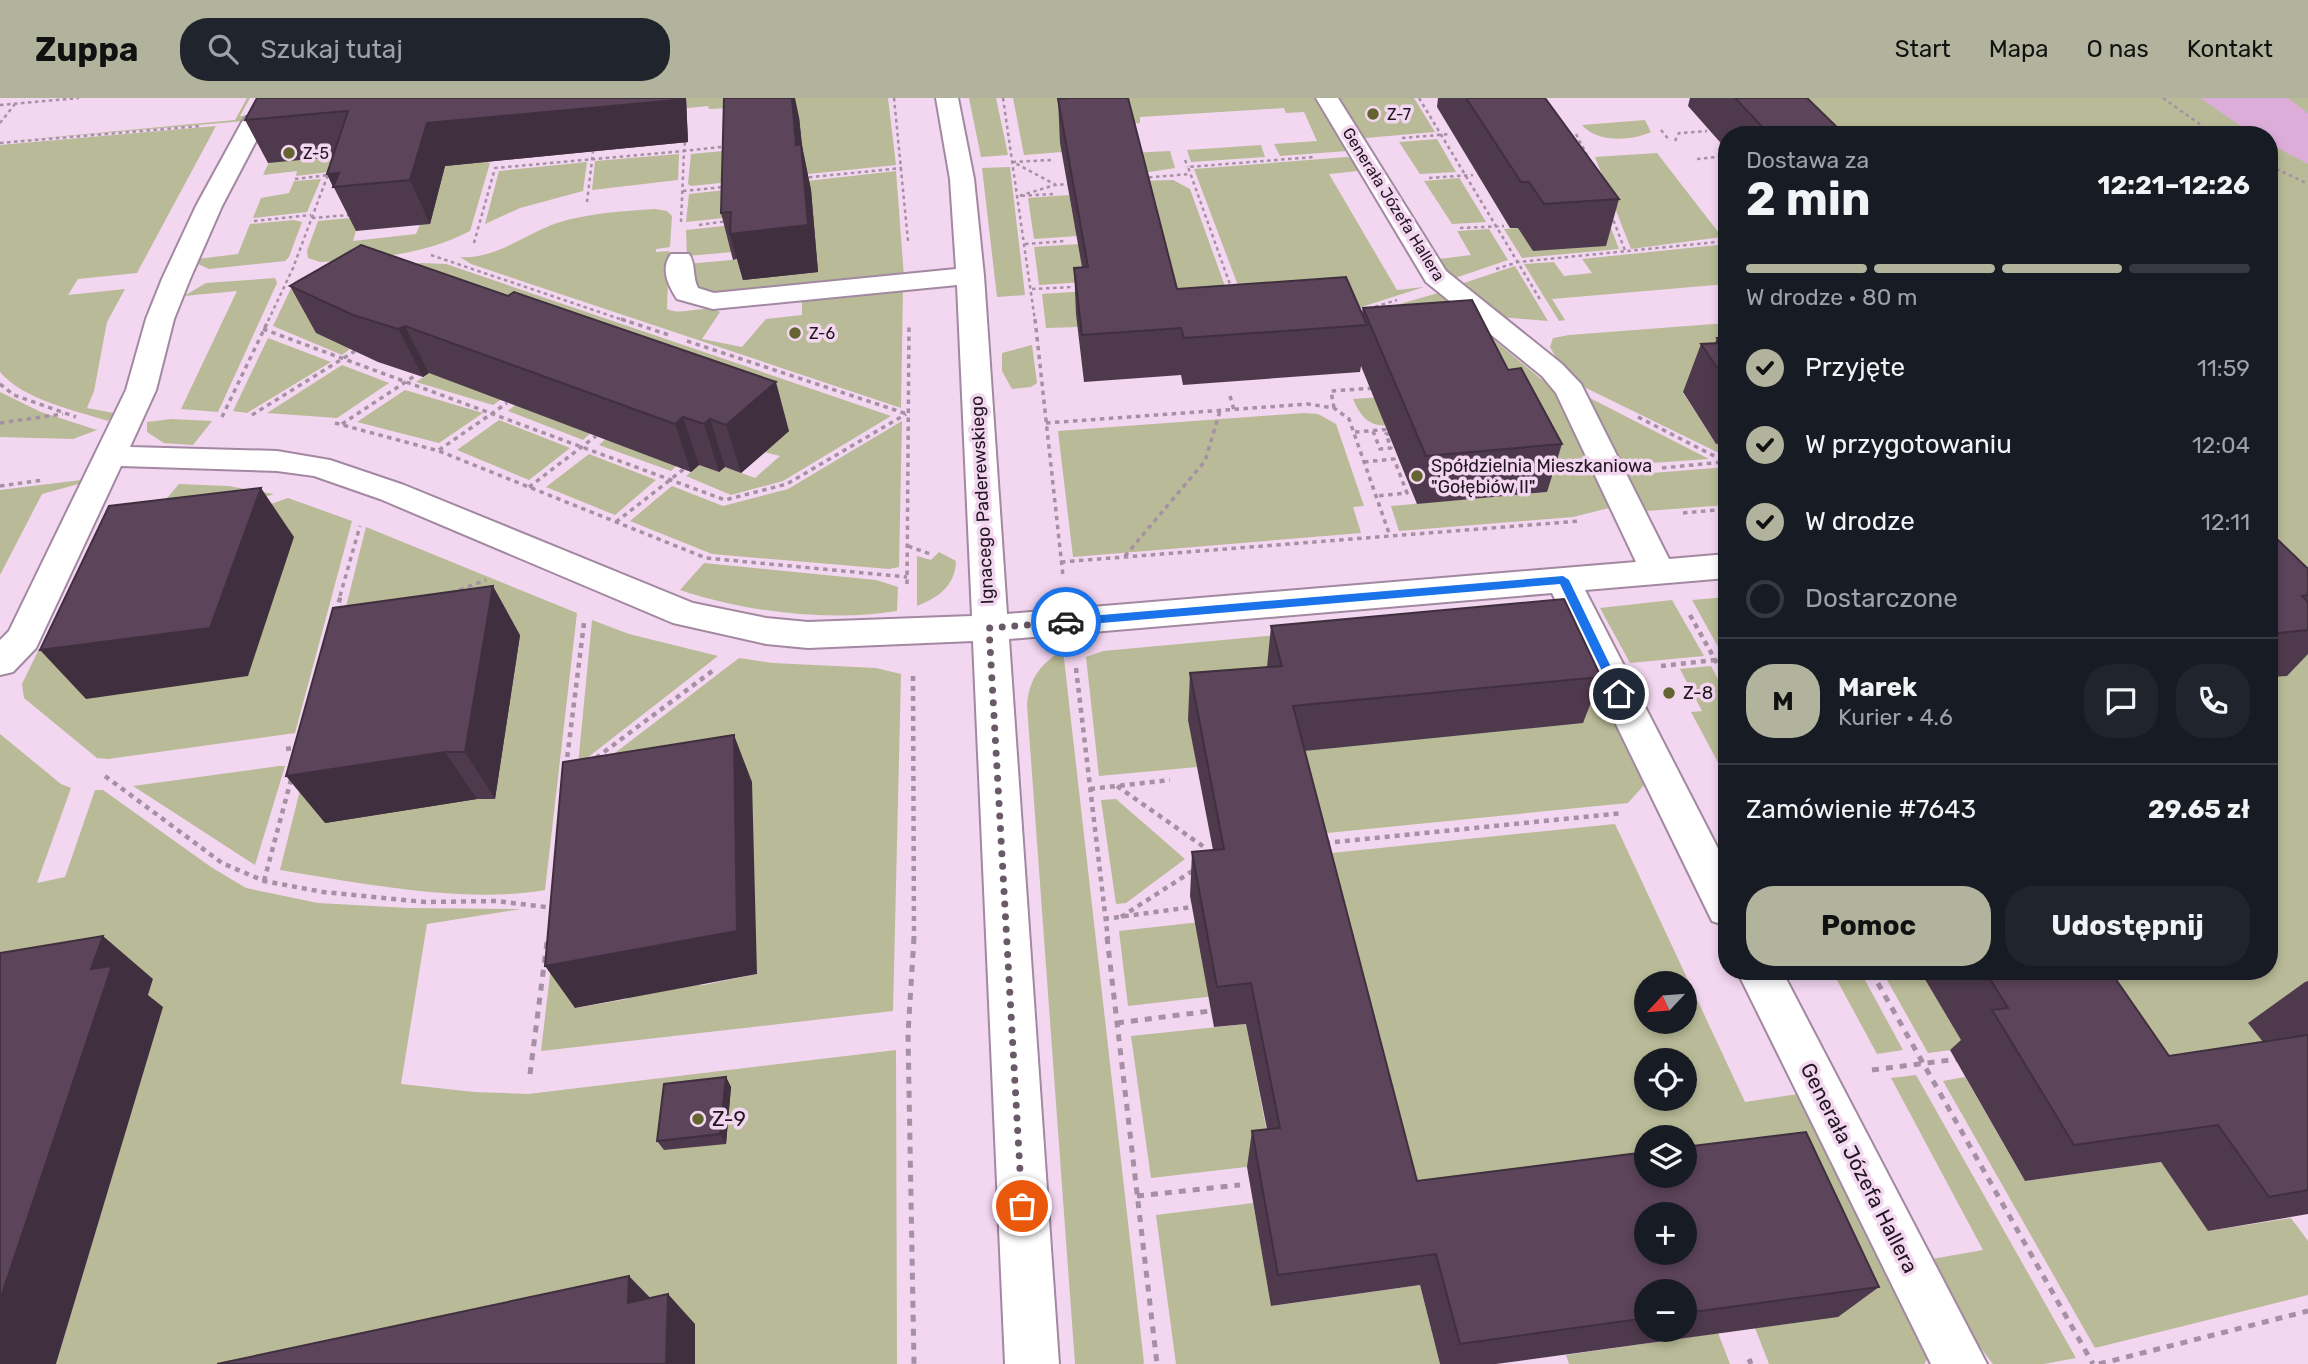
<!DOCTYPE html>
<html lang="pl">
<meta charset="utf-8">
<style>
:root{--surface:#171b24;--page:#20242c;--text:#f1f3f6;--muted:#9ea1a6;--line:#363941;--accent:#b2b39d}
body{margin:0;font-family:Rubik,sans-serif;background:var(--page);color:var(--text);height:100vh;display:flex;flex-direction:column;font-size:26px;white-space:nowrap}
*{box-sizing:border-box;margin:0}
p{font-size:23px;color:var(--muted)}
.icon{flex:none;width:38px;height:38px;fill:none;stroke:currentColor;stroke-width:2;stroke-linecap:round;stroke-linejoin:round}
.map{position:relative;flex:1;overflow:hidden}
.drawer{position:absolute;left:1718px;top:28px;width:560px;height:854px;display:flex;flex-direction:column;background:var(--surface);border-radius:28px;box-shadow:0 4px 10px #0003}
.drawer>*{flex:none}
.needle{width:46px;rotate:244deg}
.buttons{position:absolute;left:1634px;top:873px;display:grid;gap:14px}
.buttons a{display:grid;place-items:center;width:63px;height:63px;border-radius:50%;background:var(--surface);box-shadow:0 4px 10px #0003;font-size:35px}
.pin{position:absolute;display:grid;place-items:center;width:60px;height:60px;color:#fff;margin:-30px;border:4px solid #fff;border-radius:50%;box-shadow:0 2px 7px #0007}
.courier{position:absolute;display:grid;place-items:center;width:70px;height:70px;margin:-35px;border:5px solid #1a73e8;border-radius:50%;background:#fff;color:#222;box-shadow:0 2px 9px #0007}
.overview em{font-style:normal;font-weight:700}
.overview div{display:flex;flex-direction:column-reverse}
.overview{display:flex;align-items:center;justify-content:space-between;height:119px;padding:0 28px}
h1{font-size:46px;font-weight:700;line-height:52px}
.bar{display:grid;grid-template-columns:repeat(4,1fr);gap:10px 7px;align-content:center;height:84px;padding:0 28px}
.bar i{height:9px;border-radius:5px;background:var(--line)}
.bar .selected{background:var(--accent)}
.bar p{grid-column:span 4}
.line{display:flex;align-items:center;gap:18px;padding:0 28px;border-top:2px solid var(--line)}
.line div{flex:1}
.round{display:grid;place-items:center;flex:none;width:74px;height:74px;border-radius:28px;background:var(--page)}
ol{padding:0 28px;list-style:none}
li{display:flex;align-items:center;gap:21px;height:77px}
li p{margin-inline-start:auto}
li .icon{padding:7px;border-radius:50%;background:var(--accent);color:#111;stroke-width:4}
li:last-child{color:var(--muted)}
li i{width:38px;height:38px;border:4px solid var(--line);border-radius:50%}
.cta{display:flex;gap:14px;margin-top:auto;padding:14px 28px}
.cta a{flex:1;height:80px;border-radius:28px;background:var(--accent);color:#111;font-size:28px;font-weight:700;line-height:80px;text-align:center}
.cta a+a{background:var(--page);color:var(--text)}
header{display:flex;align-items:center;gap:42px;box-sizing:border-box;height:98px;padding:0 35px;background:var(--accent);color:#111}
header strong{font-size:33px}
nav{display:flex;gap:38px;margin-inline-start:auto;font-size:24px}
.search{width:490px;height:63px;background:var(--page);display:flex;align-items:center;gap:18px;box-sizing:border-box;padding:0 24px;border-radius:28px;color:var(--muted);font-size:26px}
.map>svg:first-child{display:block}
.green{fill:#b9ba97;fill-rule:evenodd}
.water{fill:#dcadd8}
.lines{fill:none;stroke-linecap:round;stroke-linejoin:round}
.minor-casing{stroke:#a288a0;stroke-width:4}
.path-far3{stroke:#a690a4;stroke-width:2.5;stroke-dasharray:3.5 3.5;stroke-linecap:butt}
.path-far2{stroke:#a690a4;stroke-width:3.5;stroke-dasharray:4.5 4.5;stroke-linecap:butt}
.path-far1{stroke:#a690a4;stroke-width:4.5;stroke-dasharray:5 5;stroke-linecap:butt}
.path{stroke:#a690a4;stroke-width:5;stroke-dasharray:7 7;stroke-linecap:butt}
.minor{fill:#fff;fill-rule:evenodd}
.wall{fill:#4f3a4d;fill-rule:evenodd}
.shaded-wall{fill:#40303f}
.building{fill:#5c445a;stroke:#40303f;stroke-width:2;fill-rule:evenodd}
.route{fill:#1a73e8}
.done{stroke:#6a5a69;stroke-width:7;stroke-dasharray:0 12.6}
.poi-dot{fill:#646430;stroke:#f3d6f0;stroke-width:2.5}
.labels{text-anchor:middle;stroke-width:7;stroke-linejoin:round;paint-order:stroke}
.far-poi-label{font-size:16px;fill:#211720;stroke:#f3d6f0;text-anchor:start}
.far-street-label{font-size:16px;fill:#211720;stroke:#f3d6f0}
.poi-label{font-size:18px;fill:#211720;stroke:#f3d6f0;text-anchor:start}
.street-label{font-size:18px;fill:#211720;stroke:#f3d6f0}
.near-poi-label{font-size:21px;fill:#211720;stroke:#f3d6f0;text-anchor:start}
.near-street-label{font-size:21px;fill:#211720;stroke:#f3d6f0}
</style>
<header>
<strong>Zuppa</strong>
<div class="search"><svg class="icon" aria-label="search" viewBox="0 0 24 24"><circle cx="10" cy="10" r="6"/><path d="M15 15l6 6"/></svg>Szukaj tutaj</div>
<nav><a>Start</a><a>Mapa</a><a>O nas</a><a>Kontakt</a></nav>
</header>
<div class="map">
<svg width="2308" height="1266" viewBox="0 0 2308 1266">
<rect width="100%" height="100%" fill="#f3d6f0"/>
<path class="green" d="M247 0H250L240 18H245L244 21 449 0H888L896 67 691 88 688 86 691 56 734 52 728 10 709 11 708 8 474 31 378 68 296 78 297 73 263 77 290 19 0 44 235 22Z
M969 0H996L1008 57 981 59Z
M1013 0H1315L1347 53 1280 58 1274 46 1317 43 1304 14 1286 15 1284 10 1140 19V25L1125 26 1062 54 1024 57Z
M1339 0H1414L1435 34 1365 40Z
M1776 0H2308V497L2270 460V37H1831Z
M1645 22 1651 34C1631 43 1597 45 1582 27Z
M216 28 137 175 78 181 68 197 125 191 107 224 94 293 87 310 114 315 108 323C74 312 24 302 0 274V47Z
M1437 41 1456 74 1420 76 1399 44Z
M1261 47 1265 59 1191 64 1187 52Z
M1170 53 1175 70 1136 76 1131 55Z
M1582 54 1619 151 1522 160 1504 131 1518 130Z
M1657 55 1722 139 1631 151 1595 59Z
M679 56 678 82 592 92 595 63Z
M489 59 488 65H490L470 133C425 157 371 161 320 164L308 160 307 153 318 123 360 119 353 143 416 136 446 63Z
M1347 59 1351 60 1358 73 1329 76 1397 192 1424 189 1352 212 1251 222 1194 71Z
M587 64 583 93 520 110 485 126 499 73Z
M1010 69 1025 197 997 199 982 70Z
M896 73 904 179 711 195 696 188 686 166 743 161 742 118 686 124 689 96Z
M1460 80V81L1486 124 1452 126 1424 83Z
M321 81 307 114 253 120 261 100 289 95 294 83Z
M1173 82 1190 91 1239 227 1185 232 1138 83Z
M1069 97 1077 138 1034 141 1028 100Z
M655 111 667 113 672 118 670 149 656 151V154L669 153 667 211C684 219 705 205 720 214L702 241 742 249 766 221 802 217V200L903 189 901 310 471 166 460 159C495 162 525 136 557 125 589 115 622 113 655 111Z
M293 122 302 124 289 159 285 163 209 171 198 166 197 161 238 156 250 126Z
M733 127V154L687 158 686 132Z
M1489 131 1508 162 1452 181 1439 161 1471 157 1457 133Z
M1079 146 1085 184 1039 187 1034 149Z
M1727 146V186L1552 201 1565 222 1559 223 1524 166 1554 164 1564 178 1592 175 1582 161Z
M421 165 446 166 891 318 783 383 731 397 686 378 699 367 719 374 725 369 755 380 780 358 350 251 342 257 273 228 294 184 303 179Z
M1515 168 1548 223 1500 219 1458 187Z
M275 180 277 185 218 314 181 311 237 193 184 198 206 185Z
M1087 193 1078 229 1046 230 1042 196Z
M1438 195 1553 291 1606 399 1609 410 1573 419 1399 433 1391 408 1547 394 1509 318 1358 218Z
M1727 225V287L1683 295 1716 346 1727 345V359L1582 288 1558 263 1550 249 1553 240 1569 237Z
M268 240 331 264 247 315 233 313Z
M1032 247 1037 285 1031 289 1012 291 1002 273V255Z
M342 267 389 285 337 320 267 315Z
M431 274 509 296 493 307 416 284Z
M405 292 483 315 439 345 357 324Z
M0 294 41 314 97 332 73 341 0 339Z
M1396 298 1420 324C1386 327 1368 337 1353 301Z
M1588 299 1709 361 1622 367Z
M522 301 597 329 583 342 508 313Z
M1304 315 1318 316 1336 326 1364 408 1353 409 1361 435 1073 459 1058 333Z
M171 321 212 323 193 347 164 345 147 334V324Z
M499 322 570 350 529 382 457 352Z
M902 323 899 469 889 471 712 456 630 423 672 388 723 408 788 391Z
M612 335 676 368 671 373 599 347Z
M589 356 656 382 615 417 546 389Z
M1727 369V407L1646 413 1627 377Z
M81 382 82 385 42 396 0 477V392Z
M179 386 228 388 274 396 128 446Z
M288 400 352 423 295 635 108 661 97 660 24 600 22 586 39 551 112 542 119 460Z
M366 429 577 515 545 792C466 806 359 785 280 772Z
M939 454 956 463C955 488 939 499 917 508V458L931 462Z
M704 465 876 482 898 489 897 513C828 524 746 514 680 492Z
M2270 478 2308 504V916L2284 972 2117 998 2036 873H2270V579L2286 577Z
M1727 499V565L1692 502Z
M1672 502 1704 558 1630 565 1600 510Z
M1560 512 1644 687 1628 705 1307 737 1287 654Z
M592 522 629 536 718 558 578 667Z
M1321 533 1189 622 1197 669 1099 678 1086 559 1103 553Z
M1063 552 1144 1265 1143 1266H1075L1027 607C1029 581 1041 565 1063 552Z
M739 560 773 565 876 570 901 576 893 913 541 953 554 843 576 910 627 901 628 888 704 887 757 876 577 684Z
M1711 568 1727 599V667L1720 668 1691 614 1702 613 1680 571Z
M0 636 61 686 71 690 37 785 65 779 95 692H103L211 769 246 790 318 805 408 810 521 811 427 826 401 986 474 994 528 996 896 952 897 1266H56L162 910 143 913 153 881 0 910Z
M279 668H285L255 767 133 688Z
M1116 701 1185 761 1126 805 1116 806 1101 702Z
M1615 726 1745 1004 1798 996 1928 1260 1924 1266H1769L1755 1230 1838 1218 1772 1070 1403 1117 1312 757ZM1647 886H1685V924H1647ZM1647 962H1685V1001H1647ZM1647 1040H1685V1078H1647Z
M1227 821 1241 895 1128 908 1119 833Z
M1832 873H1860L1903 952 1877 956Z
M1882 873H1920L1966 950 1928 955Z
M1246 926 1273 1066 1151 1080 1131 938Z
M1916 977 2076 1260 2044 1266H1993L1970 1236 1932 1161 1983 1152 1891 980Z
M1965 979 2025 1083 2161 1064 2208 1133 2291 1120 2308 1143V1197L2095 1250 1943 983Z
M1253 1105 1272 1208 1420 1187 1440 1266H1176L1156 1117Z
M1718 1235 1730 1266H1569L1566 1257Z"/>
<path class="water" d="M2200 0H2288L2308 15V66L2270 46V37H2254Z"/>
<g class="lines">
<g class="minor-casing">
<path id="minor" d="M936 0H958L974 81 984 178 1007 516 1636 464 1556 295 1542 278 1426 184 1316 0H1338L1446 173 1562 266 1581 286 1669 461 1727 456V480L1585 492 1727 768V828L1712 823 1552 495 1009 541 1059 1266H1005L973 543 808 550 766 546 673 525 380 401 314 378 277 373 121 368 36 550 13 574 0 577V542L9 533 126 292 146 221 162 181 196 108 242 24 246 19H262L266 24 222 108 190 181 174 221 156 292 130 349 277 353 330 362 404 387 693 505 766 520 808 524 972 518 957 187 713 211 677 201C668 187 660 171 671 156H689C696 166 692 178 698 190L714 195 956 171 950 81Z
M1737 873H1782L1987 1266H1931Z"/>
</g>
<path class="path-far3" d="M894 0 908 143
M1003 0 1035 223
M1419 0 1541 203
M2163 0 2215 37
M0 7 79 0
M0 25 15 6
M1661 32 1670 43
M1576 36 1590 63
M1402 40 1450 36
M1675 43 1679 35 1707 33
M0 45 201 28
M1697 61 1727 58
M1051 62 1013 64 1056 87 1068 86
M1185 62 1188 69
M2270 68 2308 86
M802 80 902 70
M1142 80 1190 76
M1429 80 1473 77
M295 81 329 77
M683 93 724 89
M1053 96 1019 98 1055 87
M587 104 593 54
M1611 116 1626 155
M312 120 350 117
M254 123 311 117
M681 124 684 53 721 49
M699 127 728 123
M1460 130 1504 128
M474 145 495 70 684 53 685 44
M1025 146 1065 143
M431 157 626 223
M1496 171 1518 164 1727 143
M1032 191 1073 189
M1232 192 1188 69 1314 59
M1355 215 1397 202
M268 223 293 170 329 74"/>
<path class="path-far2" d="M621 221 669 237
M1035 221 1063 478
M263 231 725 402 787 386 906 316
M687 243 907 316
M0 286 14 297 76 319
M1230 298 1234 312
M1334 310 1331 293 1375 290
M252 317 355 253
M222 319 269 221
M1638 319 1726 364
M0 325 63 316
M335 325 439 353 706 460 907 479
M1046 325 1308 306 1334 310 1349 321 1390 438
M342 326 416 277
M1373 333 1380 351 1391 350 1386 336H1395
M1355 334 1392 331
M439 352 507 305
M1364 364 1394 361 1407 395 1376 398
M1662 370 1723 364
M0 388 43 382
M529 389 596 338
M1683 415 1727 411
M616 424 684 371
M908 448 930 456
M1125 458 1205 363 1220 313
M1061 464 1580 423
M907 486 909 225
M451 495 486 482
M340 498 360 428"/>
<path class="path-far1" d="M336 514 341 497
M1690 517 1727 583
M1661 568 1715 562
M1076 570 1108 841
M913 578 914 841
M286 651 299 649
M596 660 715 571
M566 669 584 525
M105 678 222 765 264 783 323 794 425 804 496 803 554 810
M1117 688 1204 749 1206 757
M1090 691 1170 682
M1325 745 1623 715
M264 783 292 678
M1121 819 1194 772
M1104 821 1192 809"/>
<path class="path" d="M914 839 908 936 914 1266
M1107 839 1157 1266
M1871 873 2093 1266
M1117 925 1210 913
M1872 972 1958 961
M530 976 547 844
M1137 1098 1240 1087
M1749 1261 1751 1266
M2099 1266 2308 1213"/>
<use href="#minor" class="minor"/>
</g>
<path class="wall" d="M257 0H686L688 44 445 68 430 126 356 133 327 76 333 59 268 65 245 22Z
M1438 0H1545L1619 101 1606 148 1533 153 1518 130H1510L1437 9Z
M1690 0H1807L1845 37H1727V52L1688 8Z
M1058 1 1177 191 1362 216 1363 210 1508 272 1562 346 1547 394 1417 406 1361 268 1360 274 1183 287 1181 277 1084 284 1076 216 1074 170 1082 169 1060 45Z
M799 19 802 48 811 92 818 174 743 182 737 161 733 162 721 115Z
M290 188 789 333 741 375 725 369 719 374 699 367 691 374 429 275 423 279 378 264 316 235Z
M1717 240H1727V345L1716 346 1683 294 1701 246 1715 245Z
M2270 443 2308 471V556L2287 578 2270 579Z
M1271 528 1601 579 1583 625 1304 653 1417 1083 1879 1189 1838 1219 1496 1266H1440L1420 1187 1271 1208 1247 1069 1252 1033 1267 1031 1246 926 1214 929 1190 798 1192 754 1213 752 1188 622 1190 575 1267 569ZM1647 1194H1685V1232H1647Z
M520 537 495 701H477L325 725Z
M1920 873H2110L2169 958 2263 944 2248 925 2305 884 2308 883V1116L2208 1133 2161 1064 2025 1083 1950 952 1961 942Z
M726 979 731 989 726 1046 664 1052 657 1043Z"/>
<path class="shaded-wall" d="M676 0H686L688 44 445 68 430 126 410 82 427 25Z
M792 0H795L799 19 802 48 811 92 818 174 743 182 730 136Z
M339 75 333 89 327 76Z
M405 228 429 275 423 279 398 231Z
M776 284 789 333 741 375 726 327Z
M683 319 699 367 691 374 675 326Z
M710 321 725 369 719 374 704 326Z
M261 390 294 439 248 578 86 601 40 552Z
M493 488 520 537 495 701 465 654Z
M734 637 752 684 757 876 575 910 545 868Z
M445 654 477 701 325 725 286 678Z
M103 838 153 881 148 897 163 909 56 1266H0V1202L91 871Z
M726 979 731 989 726 1046 720 1036Z
M629 1178 659 1209 628 1205Z
M668 1196 695 1226V1266H666Z"/>
<path class="building" d="M257 0H676V2L427 25 410 82 333 89 339 75 327 76 348 13 245 22Z
M724 0H792L796 47 801 46 808 127 730 136 731 114 721 115Z
M1070 0H1128L1177 191 1346 179 1367 227 1184 240 1181 230 1082 237 1074 170 1088 169 1058 1Z
M1466 0H1545L1619 101 1544 106 1529 84H1521Z
M1735 0H1807L1845 37H1770Z
M361 147 508 198 514 194 776 284 726 327 710 321 704 326 683 319 675 326 405 228 398 231 353 217 290 188Z
M1472 202 1508 272 1521 270 1562 346 1426 358 1363 210Z
M1717 240H1727V284L1701 246 1720 245Z
M261 390 210 530 40 552 109 408Z
M2278 442 2308 471V497L2302 498 2308 504V532L2270 536V443Z
M493 488 465 654H445L286 678 333 510Z
M1564 501 1601 579 1293 608 1417 1083 1647 1054V1078H1685V1049L1806 1034 1879 1189 1685 1215V1194H1647V1220L1460 1246 1436 1156 1278 1177 1252 1033 1280 1030 1251 885 1217 889 1192 754 1224 751 1190 575 1282 568 1271 528ZM1647 1116H1685V1155H1647Z
M734 637 737 833 545 868 563 664Z
M103 838 91 871 112 868 0 1202V855Z
M1985 873H2110L2169 958 2308 937V1092L2269 1099 2218 1027 2074 1047 1992 912 2008 910Z
M726 979 720 1036 657 1043 664 986Z
M629 1178 628 1205 668 1196 666 1266H217Z"/>
<path class="route" d="M1563 478 1569 482 1624 596 1623 599 1613 596 1560 486 1066 528 1060 524 1066 520Z"/>
<g class="lines">
<path class="done" d="M1022 1108 989 530 1066 524"/>
</g>
<g class="poi-dot">
<circle cx="1373" cy="16" r="7"/>
<circle cx="289" cy="55" r="7"/>
<circle cx="795" cy="235" r="7"/>
<circle cx="1417" cy="378" r="7"/>
<circle cx="1669" cy="595" r="7"/>
<circle cx="698" cy="1021" r="7"/>
</g>
<g class="labels">
<g class="far-poi-label">
<text x="1387" y="22">Z-7</text>
<text x="303" y="61">Z-5</text>
<text x="809" y="241">Z-6</text>
</g>
<g class="far-street-label">
<text transform="translate(1394 106) rotate(58)" y="6">Generała Józefa Hallera</text>
</g>
<g class="poi-label">
<text x="1431" y="374">Spółdzielnia Mieszkaniowa<tspan x="1431" dy="21">"Gołębiów II"</tspan></text>
<text x="1683" y="601">Z-8</text>
</g>
<g class="street-label">
<text transform="translate(982 402) rotate(-93)" y="6">Ignacego Paderewskiego</text>
</g>
<g class="near-poi-label">
<text x="712" y="1028">Z-9</text>
</g>
<g class="near-street-label">
<text transform="translate(1859 1070) rotate(63)" y="7">Generała Józefa Hallera</text>
</g>
</g>
</svg>
<div class="buttons">
<a><svg class="needle" viewBox="-14 -14 28 28"><path d="M0-13l5 13h-10z" fill="#e53935"/><path d="M0 13l5-13h-10z" fill="#9ea1a6"/></svg></a>
<a><svg class="icon" aria-label="locate" viewBox="0 0 24 24"><circle cx="12" cy="12" r="6"/><path d="M12 2v4M12 18v4M2 12h4M18 12h4"/></svg></a>
<a><svg class="icon" aria-label="layers" viewBox="0 0 24 24"><path d="M12 4l9 5-9 5-9-5zM3 14l9 5 9-5"/></svg></a>
<a>+</a>
<a>−</a>
</div>
<div class="pin" style="left:1022px;top:1108px;background:#ea580c"><svg class="icon" aria-label="bag" viewBox="0 0 24 24"><path d="M5 8h14l-1 12H6zM9 8a3 3 0 0 1 6 0"/></svg></div>
<div class="pin" style="left:1619px;top:596px;background:#1f2937"><svg class="icon" aria-label="home" viewBox="0 0 24 24"><path d="M3 11l9-7 9 7M6 9v11h12V9"/></svg></div>
<div class="courier" style="left:1066px;top:524px"><svg class="icon" aria-label="car" viewBox="0 0 24 24"><path d="M5 17H2v-5l4-1 3-4h7l3 4 3 1v5h-3M9 17h6M6 11h13"/><circle cx="7" cy="17" r="2"/><circle cx="17" cy="17" r="2"/></svg></div>
<section class="drawer">
<div class="overview"><div><h1>2 min</h1><p>Dostawa za</p></div><em>12:21–12:26</em></div>
<div class="bar"><i class="selected"></i><i class="selected"></i><i class="selected"></i><i></i><p>W drodze · 80 m</p></div>
<ol>
<li><svg class="icon" aria-label="check" viewBox="0 0 24 24"><path d="M5 12l5 5 9-10"/></svg>Przyjęte<p>11:59</p></li>
<li><svg class="icon" aria-label="check" viewBox="0 0 24 24"><path d="M5 12l5 5 9-10"/></svg>W przygotowaniu<p>12:04</p></li>
<li><svg class="icon" aria-label="check" viewBox="0 0 24 24"><path d="M5 12l5 5 9-10"/></svg>W drodze<p>12:11</p></li>
<li><i></i>Dostarczone</li>
</ol>
<div class="line" style="height:126px"><b class="round" style="background:var(--accent);color:#111">M</b><div><b>Marek</b><p>Kurier · 4.6</p></div><a class="round"><svg class="icon" aria-label="chat" viewBox="0 0 24 24"><path d="M4 5h16v11H9l-5 4z"/></svg></a><a class="round"><svg class="icon" aria-label="phone" viewBox="0 0 24 24"><path d="M5 4h4l2 5-3 2q2 4 5 5l2-3 5 2v4C11 20 4 13 5 4z"/></svg></a></div>
<div class="line" style="height:91px"><div>Zamówienie #7643</div><b>29.65 zł</b></div>
<div class="cta"><a>Pomoc</a><a>Udostępnij</a></div>
</section>
</div>
